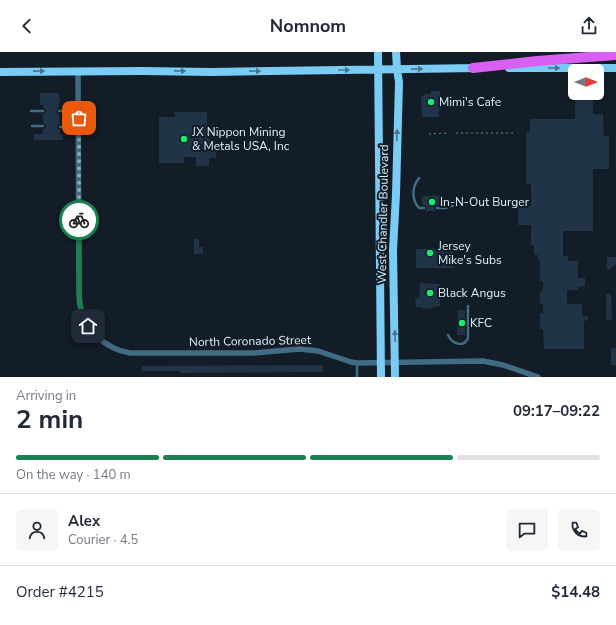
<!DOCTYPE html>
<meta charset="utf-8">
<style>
:root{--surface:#fff;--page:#f6f6f7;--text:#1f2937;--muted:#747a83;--line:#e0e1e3;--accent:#1b8150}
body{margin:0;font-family:"Nunito Sans",sans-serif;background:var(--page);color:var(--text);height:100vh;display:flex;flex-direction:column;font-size:15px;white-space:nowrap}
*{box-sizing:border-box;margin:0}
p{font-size:13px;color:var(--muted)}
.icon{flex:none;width:22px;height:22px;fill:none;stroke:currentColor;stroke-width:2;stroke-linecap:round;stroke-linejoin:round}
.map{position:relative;height:325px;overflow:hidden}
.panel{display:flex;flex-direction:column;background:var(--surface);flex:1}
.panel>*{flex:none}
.needle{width:26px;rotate:90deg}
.fabs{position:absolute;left:568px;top:12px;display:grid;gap:8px}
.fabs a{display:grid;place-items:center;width:36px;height:36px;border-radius:6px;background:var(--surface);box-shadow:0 4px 16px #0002;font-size:20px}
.pin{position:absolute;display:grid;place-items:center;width:34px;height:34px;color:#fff;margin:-17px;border-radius:8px;box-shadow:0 2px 6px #0006}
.courier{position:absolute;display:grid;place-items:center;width:40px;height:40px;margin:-20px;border:3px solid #1b8150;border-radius:50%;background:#fff;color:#222;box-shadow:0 1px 5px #0007}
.overview em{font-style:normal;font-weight:700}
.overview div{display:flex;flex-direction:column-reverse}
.overview{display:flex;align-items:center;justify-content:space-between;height:68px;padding:0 16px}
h1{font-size:26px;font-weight:700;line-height:30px}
.bar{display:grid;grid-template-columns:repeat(4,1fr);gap:6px 4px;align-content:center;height:48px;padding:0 16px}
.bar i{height:5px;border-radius:3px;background:var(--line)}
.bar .on{background:var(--accent)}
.bar p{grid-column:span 4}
.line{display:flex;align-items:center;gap:10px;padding:0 16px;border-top:1px solid var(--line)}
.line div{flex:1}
.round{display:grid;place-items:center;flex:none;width:42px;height:42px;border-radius:6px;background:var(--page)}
header{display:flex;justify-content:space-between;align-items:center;height:52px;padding:0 16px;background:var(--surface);font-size:18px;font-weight:700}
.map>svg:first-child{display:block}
.building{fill:#203347}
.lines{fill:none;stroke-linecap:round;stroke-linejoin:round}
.path{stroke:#3ab157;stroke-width:1;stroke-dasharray:2 3;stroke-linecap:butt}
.lane{stroke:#416c83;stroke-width:2.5}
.street{stroke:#416c83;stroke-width:5.5}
.secondary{stroke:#7accf5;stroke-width:8}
.highway{stroke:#d960f2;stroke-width:10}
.oneway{fill:#46748e}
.done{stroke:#95a5b1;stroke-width:4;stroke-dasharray:0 7.2}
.route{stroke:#1b8150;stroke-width:5}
.poi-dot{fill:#17ed6e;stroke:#121d27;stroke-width:1.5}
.labels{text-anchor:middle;stroke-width:4;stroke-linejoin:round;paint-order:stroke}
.poi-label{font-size:12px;fill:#dbeefc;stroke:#121d27;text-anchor:start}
.street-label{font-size:12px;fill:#dbeefc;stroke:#121d27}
</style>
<header><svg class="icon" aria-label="back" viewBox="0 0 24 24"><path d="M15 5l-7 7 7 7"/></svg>Nomnom<svg class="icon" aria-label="share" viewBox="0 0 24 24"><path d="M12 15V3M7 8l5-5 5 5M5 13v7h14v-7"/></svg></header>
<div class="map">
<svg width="616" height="325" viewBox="0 0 616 325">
<rect width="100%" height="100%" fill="#121d27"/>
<path class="building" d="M431 39H440V46H441V57H439V65H422L421 45 426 42H431Z
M40 41H59L60 50H59V56L56 59 57 61 59 62 60 72 58 73 57 76 60 78V82H63V88H34V82H43V77L45 76 46 74 45 72 43 71V62L45 61 46 59 45 57 43 56V53H40Z
M593 45V62H603L604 84H609V117H593V179H563V204H568V209H578V226H585V234L578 235V238H567V252H582V264H588V268L584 269V297H544L543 277H540V261H543V252H540V242H541L540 239H543V229H540V208H538V203H534V193H531V173H518V155L531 154V132H526V80H530V67H575V46Z
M175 60H207V84H209V89H216V106H209V114H196V105H184V111H159V65H175Z
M432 143 442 144V147H444V151H442V153H437L435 154 434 157 437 159H424L426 158 427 156 426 154 422 152V145H424V144H432Z
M194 187H199V195H203V202H194Z
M453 196 454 216H416V197Z
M607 205H616V213H614V215H611V217H607Z
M420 231 440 232V254L433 255V256L423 257V255H416L415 246H419Z
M606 242H611L612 268H606Z
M458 258H465V283H457Z
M611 296H616V313H611Z
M323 313V320L180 321V319H142V314Z"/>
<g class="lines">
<path class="path" d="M456 81H516
M429 82 449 81"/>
<path class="lane" d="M31 59H43
M59 59 78 58
M32 74H43
M60 75 77 74
M419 126C412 135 411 147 419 156H424
M437 156H445L454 153
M448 283C452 292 464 296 468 286V254
M357 325V311"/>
<path class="street" d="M78 19 79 237C79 242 79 247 80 253 84 277 105 297 130 301H254L299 297 318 299 351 310 357 311 483 309 503 313 538 325"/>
<path class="secondary" d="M378 0 381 325
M509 16H616
M0 20 143 19 212 20 479 16
M395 325 393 198 396 142 399 30 397 17 396 0"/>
<path class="highway" d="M473 16 537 9 616 3"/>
</g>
<defs><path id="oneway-solid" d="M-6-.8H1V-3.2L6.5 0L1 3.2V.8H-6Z"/></defs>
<g class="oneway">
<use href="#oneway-solid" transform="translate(554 16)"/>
<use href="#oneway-solid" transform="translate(417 17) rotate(-1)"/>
<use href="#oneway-solid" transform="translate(344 18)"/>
<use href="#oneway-solid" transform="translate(39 19) rotate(-1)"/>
<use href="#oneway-solid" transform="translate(180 19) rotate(1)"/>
<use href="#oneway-solid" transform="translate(255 19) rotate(-1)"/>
<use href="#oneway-solid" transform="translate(397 83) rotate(-88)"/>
<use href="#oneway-solid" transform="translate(395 284) rotate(-91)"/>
</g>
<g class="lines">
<path class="done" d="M79 66V168"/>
<path class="route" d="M79 168V237L80 253 84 264 88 274"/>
</g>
<g class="poi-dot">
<circle cx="431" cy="50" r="4"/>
<circle cx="184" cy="87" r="4"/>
<circle cx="432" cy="150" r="4"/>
<circle cx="430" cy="201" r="4"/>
<circle cx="430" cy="241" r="4"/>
<circle cx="462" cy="271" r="4"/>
</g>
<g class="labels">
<g class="poi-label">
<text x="439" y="54">Mimi's Cafe</text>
<text x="192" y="84">JX Nippon Mining<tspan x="192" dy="14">&amp; Metals USA, Inc</tspan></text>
<text x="440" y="154">In-N-Out Burger</text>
<text x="438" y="198">Jersey<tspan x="438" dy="14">Mike's Subs</tspan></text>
<text x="438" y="245">Black Angus</text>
<text x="470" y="275">KFC</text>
</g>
<g class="street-label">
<text transform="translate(383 162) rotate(-89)" y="4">West Chandler Boulevard</text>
<text transform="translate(250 289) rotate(-1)" y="4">North Coronado Street</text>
</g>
</g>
</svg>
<div class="fabs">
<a><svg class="needle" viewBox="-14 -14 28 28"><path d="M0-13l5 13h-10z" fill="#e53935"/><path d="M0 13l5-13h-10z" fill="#747a83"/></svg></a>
</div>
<div class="pin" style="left:79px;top:66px;background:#ea580c"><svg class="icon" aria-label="bag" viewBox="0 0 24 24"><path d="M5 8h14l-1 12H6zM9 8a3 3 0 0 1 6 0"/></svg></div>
<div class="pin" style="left:88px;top:274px;background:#1f2937"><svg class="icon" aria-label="home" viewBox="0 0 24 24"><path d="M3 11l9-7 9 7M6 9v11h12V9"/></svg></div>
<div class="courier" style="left:79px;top:168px"><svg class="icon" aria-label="bike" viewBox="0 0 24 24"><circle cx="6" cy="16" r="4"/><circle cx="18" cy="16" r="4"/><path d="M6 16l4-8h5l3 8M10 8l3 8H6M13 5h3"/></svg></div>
</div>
<section class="panel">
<div class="overview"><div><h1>2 min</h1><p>Arriving in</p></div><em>09:17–09:22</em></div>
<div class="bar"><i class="on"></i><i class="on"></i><i class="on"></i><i></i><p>On the way · 140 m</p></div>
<div class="line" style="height:72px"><a class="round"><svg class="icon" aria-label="person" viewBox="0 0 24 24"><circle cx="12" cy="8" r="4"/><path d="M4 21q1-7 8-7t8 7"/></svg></a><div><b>Alex</b><p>Courier · 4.5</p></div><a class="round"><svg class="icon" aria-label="chat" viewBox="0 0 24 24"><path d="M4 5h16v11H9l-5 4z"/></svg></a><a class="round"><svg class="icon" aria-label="phone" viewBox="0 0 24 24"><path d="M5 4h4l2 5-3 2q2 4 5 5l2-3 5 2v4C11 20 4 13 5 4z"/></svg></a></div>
<div class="line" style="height:52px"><div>Order #4215</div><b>$14.48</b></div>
</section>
